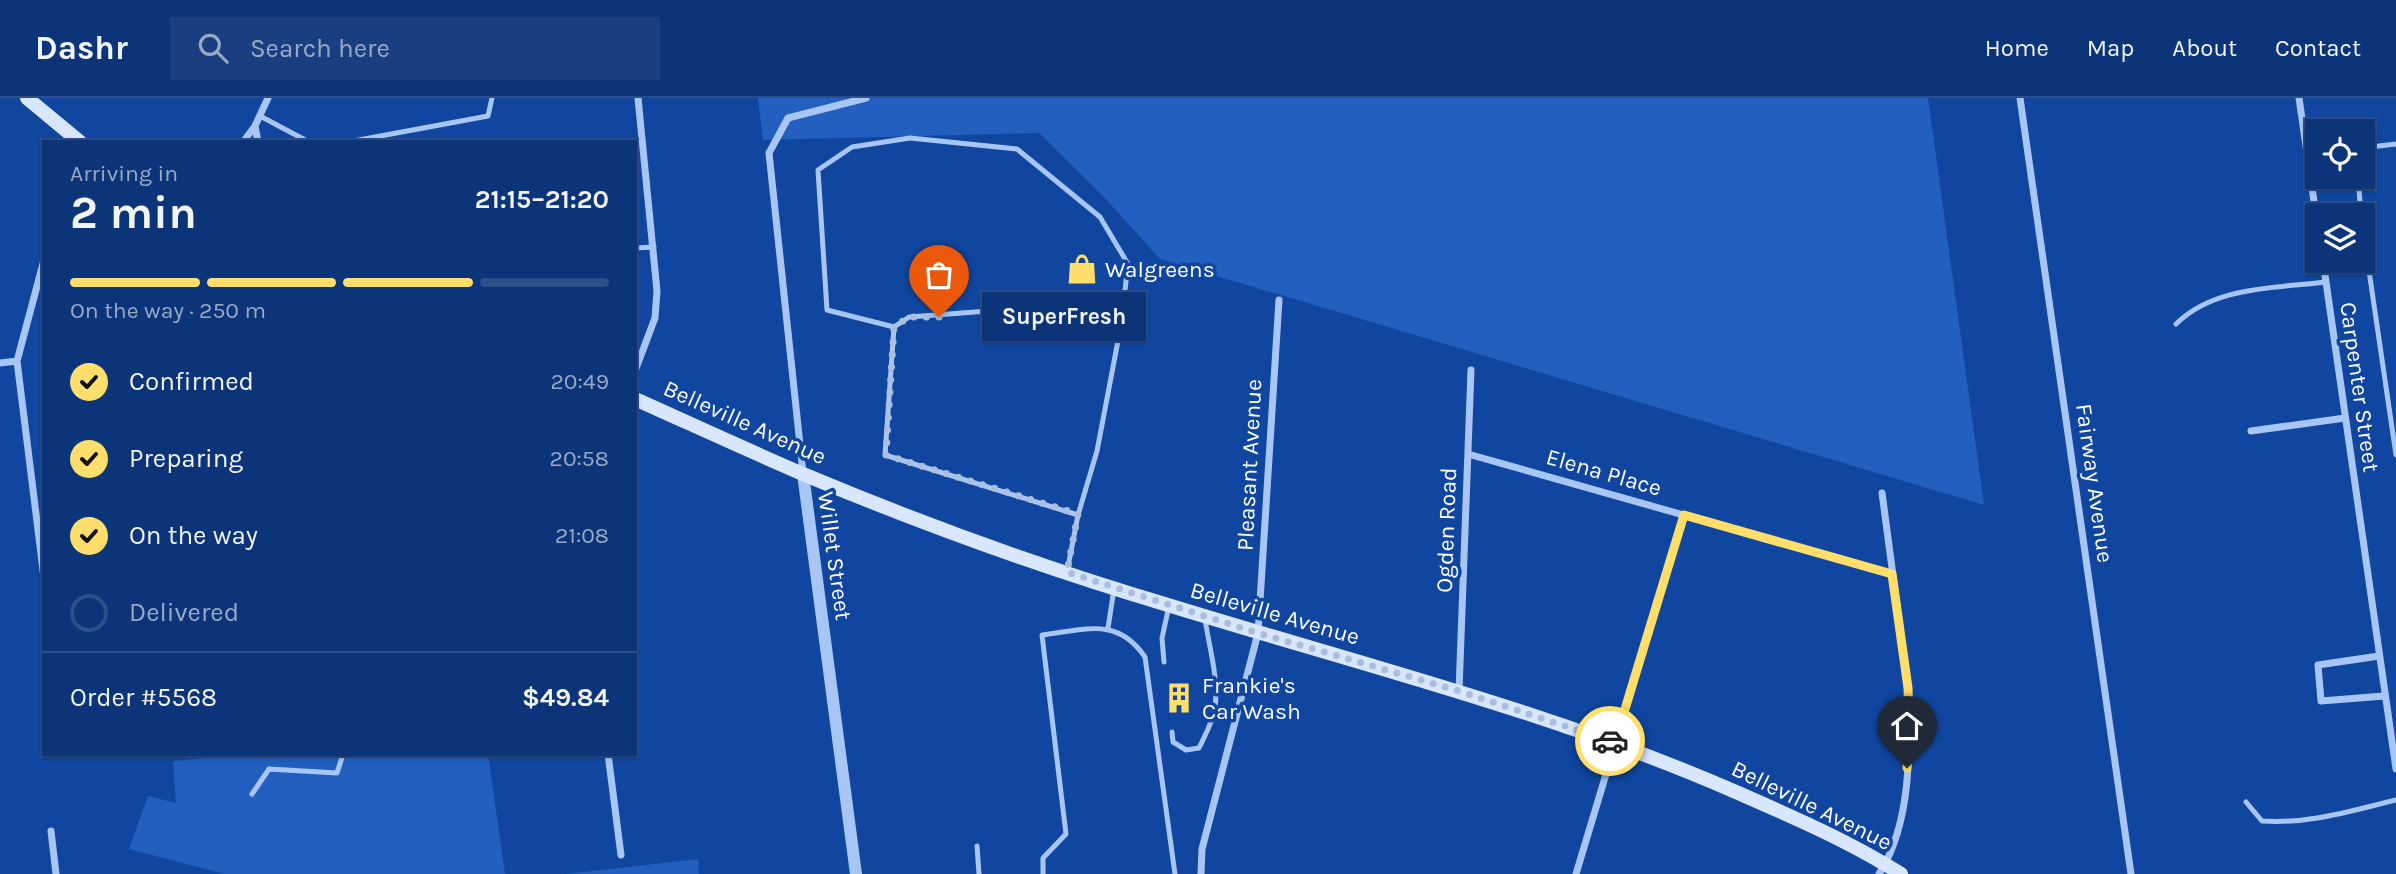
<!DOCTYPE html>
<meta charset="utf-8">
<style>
:root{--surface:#0c3478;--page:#1a3f80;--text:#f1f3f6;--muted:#9aaac6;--line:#2c4f8a;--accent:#ffde6c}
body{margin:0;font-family:Karla,sans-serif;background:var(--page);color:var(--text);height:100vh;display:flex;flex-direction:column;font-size:26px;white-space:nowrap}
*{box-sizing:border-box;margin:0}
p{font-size:23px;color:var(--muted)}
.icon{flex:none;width:38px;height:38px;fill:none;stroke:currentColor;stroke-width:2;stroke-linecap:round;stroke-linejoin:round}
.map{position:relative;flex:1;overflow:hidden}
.sheet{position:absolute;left:42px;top:42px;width:595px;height:616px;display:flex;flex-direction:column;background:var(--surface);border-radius:0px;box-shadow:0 2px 5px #0004,0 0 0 2px var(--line)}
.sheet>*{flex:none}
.buttons{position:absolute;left:2305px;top:21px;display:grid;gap:14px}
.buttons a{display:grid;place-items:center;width:70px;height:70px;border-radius:0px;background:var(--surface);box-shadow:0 2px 5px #0004,0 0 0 2px var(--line);font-size:35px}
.pin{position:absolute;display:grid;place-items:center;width:60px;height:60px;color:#fff;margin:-72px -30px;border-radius:50% 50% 50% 0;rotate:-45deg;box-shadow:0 0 7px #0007}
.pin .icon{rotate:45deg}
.courier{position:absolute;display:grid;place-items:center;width:70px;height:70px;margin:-35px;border:5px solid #ffde6c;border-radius:50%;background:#fff;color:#222;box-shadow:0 2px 9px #0007}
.bubble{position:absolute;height:49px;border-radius:0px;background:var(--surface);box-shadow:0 2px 5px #0004,0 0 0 2px var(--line);font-size:23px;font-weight:700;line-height:49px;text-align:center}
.summary em{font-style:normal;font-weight:700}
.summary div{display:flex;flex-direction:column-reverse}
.summary{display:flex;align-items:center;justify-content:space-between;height:119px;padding:0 28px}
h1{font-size:46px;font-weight:700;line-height:52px}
.bar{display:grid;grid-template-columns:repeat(4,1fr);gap:10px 7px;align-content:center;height:84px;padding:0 28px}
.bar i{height:9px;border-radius:5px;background:var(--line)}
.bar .on{background:var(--accent)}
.bar p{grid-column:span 4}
.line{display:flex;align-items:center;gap:18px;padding:0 28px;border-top:2px solid var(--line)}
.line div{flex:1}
ol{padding:0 28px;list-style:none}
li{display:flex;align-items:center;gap:21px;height:77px}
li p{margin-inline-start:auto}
li .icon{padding:7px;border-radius:50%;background:var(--accent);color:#111;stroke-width:4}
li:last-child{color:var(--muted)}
li i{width:38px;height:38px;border:4px solid var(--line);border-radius:50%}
header{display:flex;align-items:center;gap:42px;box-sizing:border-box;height:98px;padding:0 35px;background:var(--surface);border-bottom:2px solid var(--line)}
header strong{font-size:33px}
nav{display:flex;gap:38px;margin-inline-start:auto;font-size:24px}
.search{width:490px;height:63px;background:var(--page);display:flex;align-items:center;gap:18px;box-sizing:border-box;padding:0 24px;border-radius:0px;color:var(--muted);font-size:26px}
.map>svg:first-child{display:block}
.green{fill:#235fbe}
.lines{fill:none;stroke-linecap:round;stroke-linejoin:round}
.service{stroke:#a8c6f5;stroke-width:5}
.minor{stroke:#a8c6f5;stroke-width:7}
.tertiary{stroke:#a8c6f5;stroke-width:12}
.secondary{stroke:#d8e6fe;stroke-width:14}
.done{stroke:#abbede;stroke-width:7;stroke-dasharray:0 12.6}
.route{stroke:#ffde6c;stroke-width:9}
.labels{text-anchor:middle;stroke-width:7;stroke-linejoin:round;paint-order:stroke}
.poi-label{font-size:23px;fill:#fff;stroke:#1046a0;text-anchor:start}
.street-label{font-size:23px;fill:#fff;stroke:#1046a0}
</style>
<header>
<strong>Dashr</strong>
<div class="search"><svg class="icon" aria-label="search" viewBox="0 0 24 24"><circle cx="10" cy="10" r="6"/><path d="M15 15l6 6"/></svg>Search here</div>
<nav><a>Home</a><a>Map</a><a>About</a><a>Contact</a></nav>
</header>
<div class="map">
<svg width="2396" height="776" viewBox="0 0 2396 776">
<rect width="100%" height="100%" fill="#1046a0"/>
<path class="green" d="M758 0H1928L1984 407 1160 161 1102 97 1039 35 763 42Z
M246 656H488L505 776H224L129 751 148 698 176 705 173 663Z
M698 761 699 776H566Z"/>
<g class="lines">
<path class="service" d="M260 18 309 44
M348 44 488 18 492 0
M2362 50 2396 46
M2358 79 2361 117
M2362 125 2396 357
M635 150 654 149
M2176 226C2214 188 2276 190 2326 184
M894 229 909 219 1123 203
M1067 474 1078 417 885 357 894 229 827 212 818 72 852 49 910 40 1017 51 1100 119 1128 166 1121 227 1097 353 1078 417
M1108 530 1114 491
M1164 564 1162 540 1169 508
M1172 634 1173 644 1186 652 1199 650C1205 637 1213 624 1215 609 1219 581 1209 549 1205 521
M252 696 269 671 337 675 343 656
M2246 704 2262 723C2310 726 2350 713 2396 702
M977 748 979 776
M1043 776V760L1066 736 1042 537C1085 532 1117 518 1145 559L1175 776"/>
<path class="minor" d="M2020 0 2131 776
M2299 0 2317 124
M255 28 258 44
M243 44 255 28 268 0
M44 162 17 263 44 480
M2323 163 2396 671
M0 265 17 263
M635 273 655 220 657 193 638 0
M2251 333 2345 320
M1468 356 1892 476
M803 375 769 55 788 20 866 0
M2379 558 2318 567 2321 603 2384 598
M1459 593 1471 272
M608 656 621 757
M51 733 56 776
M1201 776 1202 751 1258 535 1279 202
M1576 776 1684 417
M1879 776C1912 725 1910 650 1908 590L1882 395"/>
<path class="tertiary" d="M803 376 856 776"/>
<path class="secondary" d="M27 0 80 44
M635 301C691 326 747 352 803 376 922 426 1044 470 1168 507 1359 566 1553 614 1736 694 1793 719 1849 743 1901 776"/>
</g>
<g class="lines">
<path class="done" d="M939 219H909L894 229 886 357 1078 416 1067 474 1258 535 1459 593 1610 643"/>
<path class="route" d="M1610 643 1615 644 1684 417 1892 476 1908 590 1909 623 1907 670"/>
</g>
<defs>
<g id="shop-bare" transform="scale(2.415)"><path d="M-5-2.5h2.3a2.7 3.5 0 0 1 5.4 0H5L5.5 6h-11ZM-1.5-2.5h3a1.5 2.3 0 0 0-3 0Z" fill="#ffde6c" stroke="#1046a0" stroke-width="2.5" paint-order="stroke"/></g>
<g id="building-bare" transform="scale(2.415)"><path d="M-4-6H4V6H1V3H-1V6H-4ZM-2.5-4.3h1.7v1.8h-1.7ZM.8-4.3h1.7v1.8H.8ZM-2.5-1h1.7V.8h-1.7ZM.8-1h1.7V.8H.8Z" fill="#ffde6c" stroke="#1046a0" stroke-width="2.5" paint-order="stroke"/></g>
</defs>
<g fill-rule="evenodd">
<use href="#shop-bare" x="1082" y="171"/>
<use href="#building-bare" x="1179" y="600"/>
</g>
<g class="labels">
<g class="poi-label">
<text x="1105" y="179">Walgreens</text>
<text x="1202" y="595">Frankie's<tspan x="1202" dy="26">Car Wash</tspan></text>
</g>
<g class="street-label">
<text transform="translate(2360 289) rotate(82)" y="8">Carpenter Street</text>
<text transform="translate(745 324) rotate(24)" y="8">Belleville Avenue</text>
<text transform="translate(1249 367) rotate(-87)" y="8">Pleasant Avenue</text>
<text transform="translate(1604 374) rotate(16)" y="8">Elena Place</text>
<text transform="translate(2095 385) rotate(82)" y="8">Fairway Avenue</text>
<text transform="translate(1446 432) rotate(-88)" y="8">Ogden Road</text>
<text transform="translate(835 458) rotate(82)" y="8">Willet Street</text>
<text transform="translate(1275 515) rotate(16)" y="8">Belleville Avenue</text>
<text transform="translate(1812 707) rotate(26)" y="8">Belleville Avenue</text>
</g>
</g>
</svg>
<div class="buttons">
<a><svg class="icon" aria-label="locate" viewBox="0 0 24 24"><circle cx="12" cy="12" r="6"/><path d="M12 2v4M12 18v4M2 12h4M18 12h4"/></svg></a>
<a><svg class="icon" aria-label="layers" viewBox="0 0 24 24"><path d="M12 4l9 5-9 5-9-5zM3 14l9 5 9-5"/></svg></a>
</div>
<div class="pin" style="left:939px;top:219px;background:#ea580c"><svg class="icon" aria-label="bag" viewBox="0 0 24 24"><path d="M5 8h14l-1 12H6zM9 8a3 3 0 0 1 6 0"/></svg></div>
<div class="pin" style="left:1907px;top:670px;background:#1f2937"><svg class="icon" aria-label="home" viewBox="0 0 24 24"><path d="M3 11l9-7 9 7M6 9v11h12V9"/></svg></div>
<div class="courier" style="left:1610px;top:643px"><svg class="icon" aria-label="car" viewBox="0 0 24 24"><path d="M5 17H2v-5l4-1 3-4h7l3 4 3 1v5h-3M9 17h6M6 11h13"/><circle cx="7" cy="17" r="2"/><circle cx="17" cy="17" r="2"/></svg></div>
<div class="bubble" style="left:982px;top:194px;width:164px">SuperFresh</div>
<section class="sheet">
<div class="summary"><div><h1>2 min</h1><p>Arriving in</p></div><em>21:15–21:20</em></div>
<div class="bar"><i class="on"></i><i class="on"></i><i class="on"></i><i></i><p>On the way · 250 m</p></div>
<ol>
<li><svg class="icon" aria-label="check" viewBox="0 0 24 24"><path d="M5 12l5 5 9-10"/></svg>Confirmed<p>20:49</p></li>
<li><svg class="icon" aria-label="check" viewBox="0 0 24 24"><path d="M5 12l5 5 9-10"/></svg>Preparing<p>20:58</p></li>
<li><svg class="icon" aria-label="check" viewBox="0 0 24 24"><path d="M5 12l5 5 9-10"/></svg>On the way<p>21:08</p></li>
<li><i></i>Delivered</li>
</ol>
<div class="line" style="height:91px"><div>Order #5568</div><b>$49.84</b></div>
</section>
</div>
